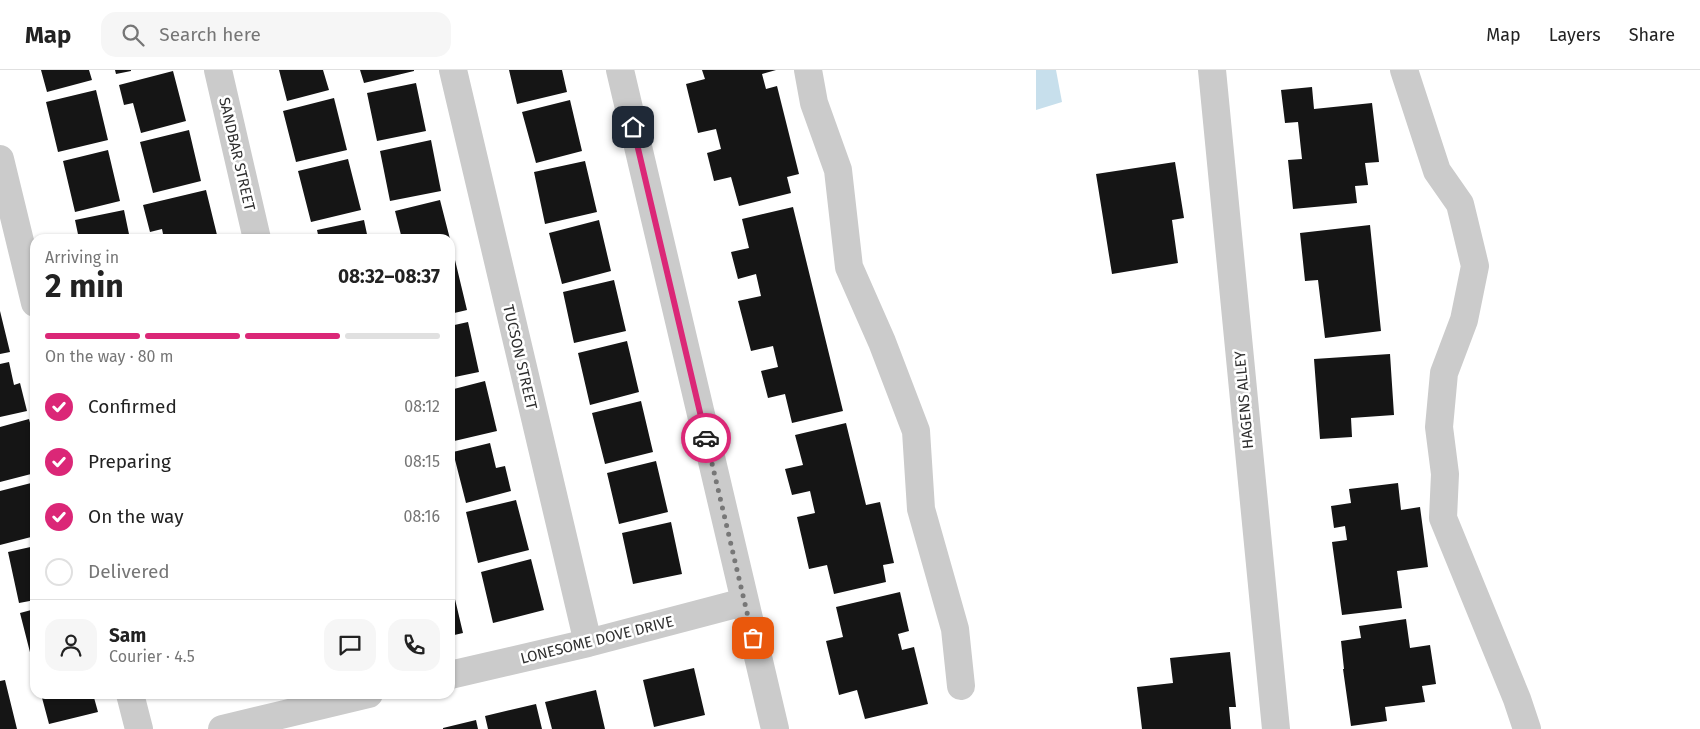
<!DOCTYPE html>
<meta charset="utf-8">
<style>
:root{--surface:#fff;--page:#f6f6f6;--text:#222;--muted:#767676;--line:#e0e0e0;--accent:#db2777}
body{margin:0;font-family:"Fira Sans",sans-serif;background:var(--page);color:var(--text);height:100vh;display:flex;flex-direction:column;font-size:19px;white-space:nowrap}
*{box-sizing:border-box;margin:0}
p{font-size:16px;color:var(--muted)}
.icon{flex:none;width:28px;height:28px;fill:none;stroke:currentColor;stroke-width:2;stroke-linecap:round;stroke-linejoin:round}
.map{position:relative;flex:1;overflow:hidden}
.details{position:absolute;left:30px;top:164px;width:425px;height:465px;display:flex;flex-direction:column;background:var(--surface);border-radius:15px;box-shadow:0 1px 4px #0004}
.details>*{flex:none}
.pin{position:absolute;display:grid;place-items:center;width:42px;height:42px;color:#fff;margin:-21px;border-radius:10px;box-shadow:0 2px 8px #0006}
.courier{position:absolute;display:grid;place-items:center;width:50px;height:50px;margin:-25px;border:4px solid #db2777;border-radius:50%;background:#fff;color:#222;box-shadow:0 1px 6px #0007}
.head em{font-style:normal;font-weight:700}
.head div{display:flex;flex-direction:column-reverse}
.head{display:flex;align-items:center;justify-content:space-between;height:85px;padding:0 15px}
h1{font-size:32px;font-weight:700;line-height:38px}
.bar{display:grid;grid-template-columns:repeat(4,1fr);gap:8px 5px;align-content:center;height:60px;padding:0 15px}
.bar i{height:6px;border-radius:4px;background:var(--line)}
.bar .current{background:var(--accent)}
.bar p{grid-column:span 4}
.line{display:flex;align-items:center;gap:12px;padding:0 15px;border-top:1px solid var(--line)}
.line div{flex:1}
.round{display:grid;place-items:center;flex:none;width:52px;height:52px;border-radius:15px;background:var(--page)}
ol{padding:0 15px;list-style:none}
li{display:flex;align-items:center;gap:15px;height:55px}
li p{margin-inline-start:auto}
li .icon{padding:5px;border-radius:50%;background:var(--accent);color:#fff;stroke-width:4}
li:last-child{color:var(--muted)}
li i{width:28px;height:28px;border:2px solid var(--line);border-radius:50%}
header{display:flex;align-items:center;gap:30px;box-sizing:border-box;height:70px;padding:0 25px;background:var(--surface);border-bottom:1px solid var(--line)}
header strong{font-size:24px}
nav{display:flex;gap:28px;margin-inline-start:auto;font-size:18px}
.search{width:350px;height:45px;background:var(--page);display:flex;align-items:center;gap:12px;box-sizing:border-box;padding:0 18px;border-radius:15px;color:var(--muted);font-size:19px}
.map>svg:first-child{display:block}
.water{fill:#c7dfec}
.building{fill:#151515}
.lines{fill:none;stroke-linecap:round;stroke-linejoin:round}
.minor{stroke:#cbcbcb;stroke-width:28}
.done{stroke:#777;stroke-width:5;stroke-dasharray:0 9}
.route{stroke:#db2777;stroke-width:6}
.labels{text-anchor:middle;stroke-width:5;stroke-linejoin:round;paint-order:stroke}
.street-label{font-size:15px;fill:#2e2e2e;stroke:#fff}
</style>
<header>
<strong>Map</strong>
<div class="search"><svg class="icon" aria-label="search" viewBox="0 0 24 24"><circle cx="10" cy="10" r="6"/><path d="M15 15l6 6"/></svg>Search here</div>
<nav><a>Map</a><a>Layers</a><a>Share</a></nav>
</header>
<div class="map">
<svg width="1700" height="659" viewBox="0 0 1700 659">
<rect width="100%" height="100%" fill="#fff"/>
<path class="water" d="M1036 0H1056L1062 32 1036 40Z"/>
<path class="building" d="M41 0H89L92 10 47 22Z
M115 0H131V1L116 4Z
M279 0H323L329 20 287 31Z
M360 0H414V1L364 13Z
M509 0H562L567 22 517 34Z
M702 0H776L762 4 766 19 777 16 799 104 787 107 791 123 739 136 731 107 714 111 707 83 721 79 716 59 698 63 686 14 705 9Z
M173 1 186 51 141 63 133 33 124 35 119 15Z
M416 13 426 61 377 71 367 23Z
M1312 17 1314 39 1372 33 1379 92 1365 93 1368 115 1355 116 1357 133 1293 139 1288 90 1302 89 1298 52 1285 53 1281 20Z
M96 20 108 70 58 82 46 32Z
M334 28 347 80 296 92 283 41Z
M570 30 582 81 536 93 522 42Z
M189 60 201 111 153 123 140 72Z
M431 70 441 121 390 131 380 81Z
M108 80 120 131 75 142 63 91Z
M348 89 361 140 311 152 298 101Z
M585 91 597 142 545 154 534 102Z
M1175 92 1184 148 1172 150 1178 193 1112 204 1096 104Z
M206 120 218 169H164L162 159 150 162 143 135Z
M440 130 450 169H402L395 141Z
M793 137 843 341 792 353 785 324 768 328 761 301 778 297 773 276 751 281 738 231 761 226 756 204 738 209 731 182 749 178 742 149Z
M124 140 130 169H79L75 150Z
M364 150 368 169H319L317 160Z
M599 150 611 201 562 214 549 163Z
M1370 155 1381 261 1325 268 1318 210 1305 211 1300 163Z
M455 190 467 240 450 244V191Z
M614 210 626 261 574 273 563 222Z
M0 241 10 282 0 284Z
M468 252 479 302 450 308V256Z
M627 271 639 322 590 335 578 283Z
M1390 284 1394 345 1351 348 1352 367 1320 369 1314 289Z
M9 292 14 315 20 313 27 341 0 347V294Z
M485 311 497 361 450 372V320Z
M641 331 653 382 605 394 592 343Z
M29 349 35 372V377L30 378 35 396V403L0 412V357Z
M846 353 866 435 880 432 894 493 883 495 886 512 834 524 827 495 809 499 797 447 815 443 810 421 792 425 785 399 803 395 795 365Z
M490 373 496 398 505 396 511 421 466 433 453 382Z
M656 391 668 442 619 454 607 403Z
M35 412V466L0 475V421Z
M1398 413 1401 440 1420 437 1428 497 1397 501 1402 538 1342 545 1332 472 1347 470 1345 456 1334 458 1331 436 1351 433 1349 419Z
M516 430 529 480 478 493 466 442Z
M671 452 682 504 633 514 622 463Z
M35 476V530L19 533 8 482Z
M531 489 544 540 493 553 481 502Z
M450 508 463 563 450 566Z
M900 522 909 561 898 564 902 580 914 577 928 634 865 649 857 620 839 625 826 571 843 567 836 537Z
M35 539V593L33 594 20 543Z
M1406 549 1410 578 1430 575 1436 614 1422 616 1425 632 1385 637 1387 651 1351 656 1343 599H1344L1341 571 1361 568 1359 556Z
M1230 582 1236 637H1229L1231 659H1142L1137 617 1173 613 1170 588Z
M694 598 705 645 654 657 643 610Z
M5 610 17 659H0V611Z
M596 620 605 659H552L545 632Z
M41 624H93L98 642 49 654Z
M536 634 542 659H488L485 646Z
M476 650 478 659H443V658Z"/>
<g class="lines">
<path class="minor" d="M218 0 257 169
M453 0 588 573
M620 0 775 659
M808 0 814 33 838 100 849 197 882 272 916 361 921 439 955 559 961 616
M1212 0 1276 659
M1404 0 1437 101 1460 134 1475 196 1464 250 1444 303 1439 357 1445 404 1443 448 1517 629 1527 659
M0 89 35 233
M450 605 588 573 744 532
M130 624 139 659
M222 659 369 624"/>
</g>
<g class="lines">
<path class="done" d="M706 368 753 568"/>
<path class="route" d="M633 57 706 368"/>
</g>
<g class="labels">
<g class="street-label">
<text transform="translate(237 84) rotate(77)" y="5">SANDBAR STREET</text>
<text transform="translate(520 287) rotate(77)" y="5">TUCSON STREET</text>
<text transform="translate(1244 330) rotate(-95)" y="5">HAGENS ALLEY</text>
<text transform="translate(597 570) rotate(-14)" y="5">LONESOME DOVE DRIVE</text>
</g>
</g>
</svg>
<div class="pin" style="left:753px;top:568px;background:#ea580c"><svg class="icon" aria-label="bag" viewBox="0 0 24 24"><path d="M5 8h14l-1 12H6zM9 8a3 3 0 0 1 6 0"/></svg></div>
<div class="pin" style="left:633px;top:57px;background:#1f2937"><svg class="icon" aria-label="home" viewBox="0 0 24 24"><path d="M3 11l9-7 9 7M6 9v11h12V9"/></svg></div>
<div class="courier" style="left:706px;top:368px"><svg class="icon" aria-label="car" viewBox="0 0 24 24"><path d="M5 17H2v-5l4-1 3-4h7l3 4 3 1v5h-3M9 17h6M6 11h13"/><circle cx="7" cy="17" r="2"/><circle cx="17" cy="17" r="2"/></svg></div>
<section class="details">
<div class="head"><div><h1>2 min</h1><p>Arriving in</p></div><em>08:32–08:37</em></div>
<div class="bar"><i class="current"></i><i class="current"></i><i class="current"></i><i></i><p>On the way · 80 m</p></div>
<ol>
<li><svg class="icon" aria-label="check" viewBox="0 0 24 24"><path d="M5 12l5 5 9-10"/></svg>Confirmed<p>08:12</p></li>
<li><svg class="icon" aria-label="check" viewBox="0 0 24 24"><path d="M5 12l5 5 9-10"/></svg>Preparing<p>08:15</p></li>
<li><svg class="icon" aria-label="check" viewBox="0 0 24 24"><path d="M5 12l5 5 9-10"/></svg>On the way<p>08:16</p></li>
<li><i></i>Delivered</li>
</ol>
<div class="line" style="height:90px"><a class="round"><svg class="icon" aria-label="person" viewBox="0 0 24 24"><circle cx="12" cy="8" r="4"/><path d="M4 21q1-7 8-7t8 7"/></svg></a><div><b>Sam</b><p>Courier · 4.5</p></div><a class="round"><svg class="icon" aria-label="chat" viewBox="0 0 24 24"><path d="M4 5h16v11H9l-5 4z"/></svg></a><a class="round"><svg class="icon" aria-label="phone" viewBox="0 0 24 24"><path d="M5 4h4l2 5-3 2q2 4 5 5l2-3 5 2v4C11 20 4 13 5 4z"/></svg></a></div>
</section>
</div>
